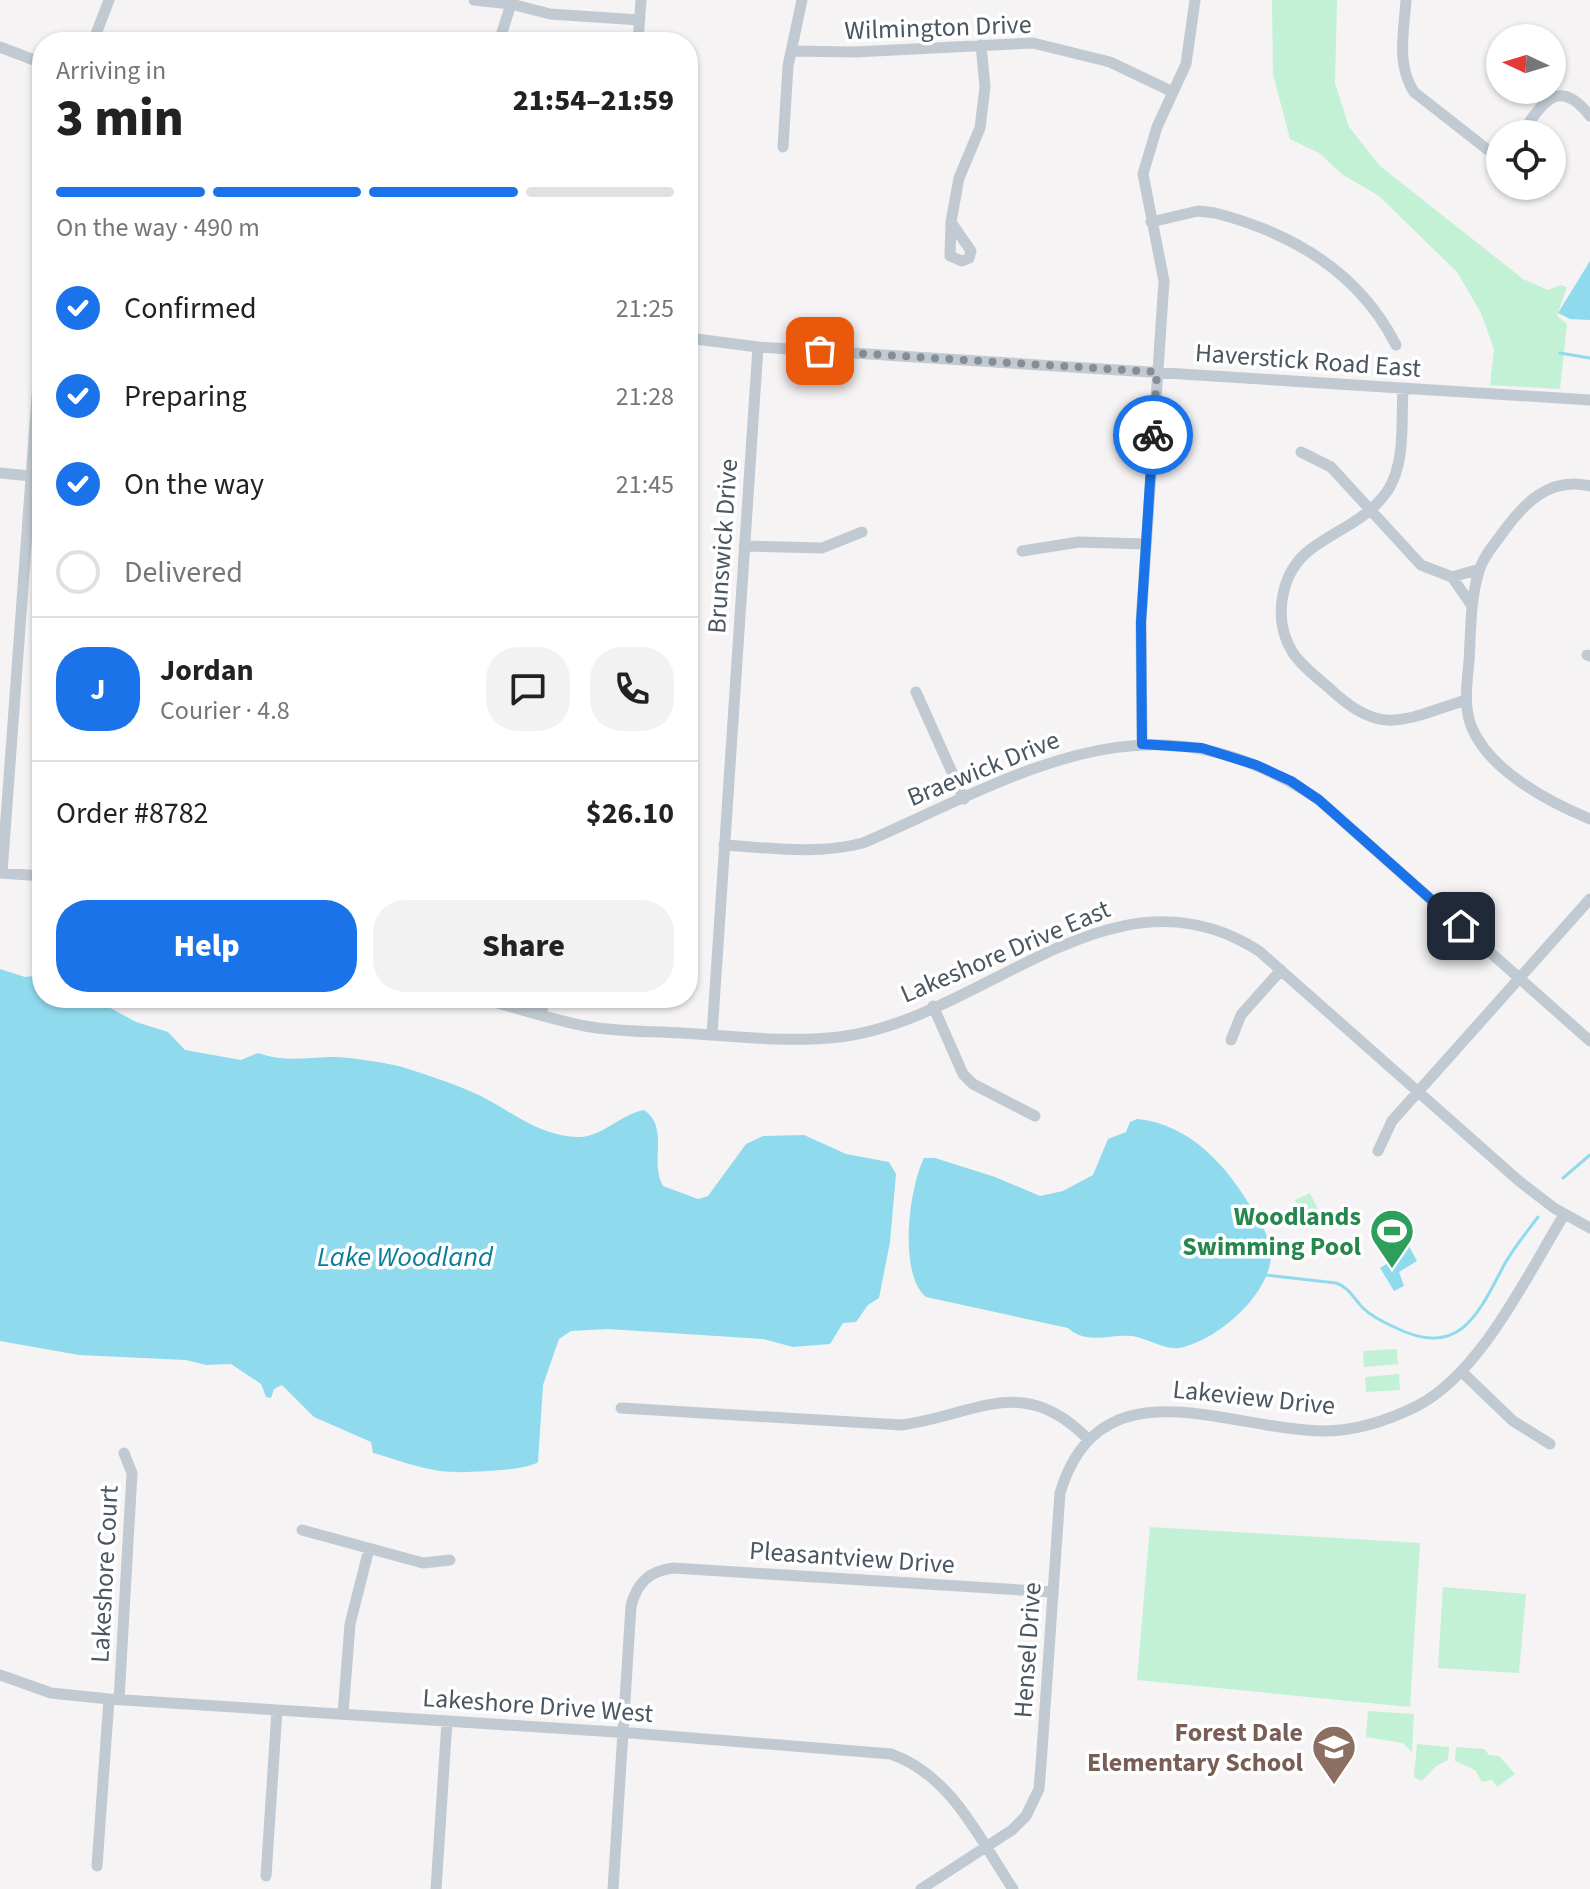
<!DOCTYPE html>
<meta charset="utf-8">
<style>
:root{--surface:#fff;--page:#f2f2f2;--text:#222;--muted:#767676;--line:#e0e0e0;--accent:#1a73e8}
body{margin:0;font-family:"Source Sans 3",sans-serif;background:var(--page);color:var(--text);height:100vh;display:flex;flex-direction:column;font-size:30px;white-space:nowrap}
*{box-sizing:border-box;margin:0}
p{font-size:26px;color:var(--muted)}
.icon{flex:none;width:44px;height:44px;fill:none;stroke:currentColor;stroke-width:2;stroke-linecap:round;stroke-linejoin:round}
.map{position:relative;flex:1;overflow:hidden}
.drawer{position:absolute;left:32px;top:32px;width:666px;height:976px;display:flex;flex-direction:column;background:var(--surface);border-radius:32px;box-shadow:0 2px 6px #0004}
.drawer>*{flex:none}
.needle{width:52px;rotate:274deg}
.fabs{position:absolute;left:1486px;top:24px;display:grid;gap:16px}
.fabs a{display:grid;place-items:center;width:80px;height:80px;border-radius:50%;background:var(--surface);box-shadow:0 2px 6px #0004;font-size:40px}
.pin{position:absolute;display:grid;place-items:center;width:68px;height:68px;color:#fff;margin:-34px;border-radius:16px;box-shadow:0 4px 12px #0006}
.courier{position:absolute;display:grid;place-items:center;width:80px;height:80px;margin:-40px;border:6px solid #1a73e8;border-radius:50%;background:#fff;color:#222;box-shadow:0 2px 10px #0007}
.head em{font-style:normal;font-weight:800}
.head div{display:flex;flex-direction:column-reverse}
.head{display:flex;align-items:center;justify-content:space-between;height:136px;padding:0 24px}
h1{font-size:52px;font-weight:800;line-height:60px}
.bar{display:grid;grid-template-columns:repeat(4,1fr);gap:12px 8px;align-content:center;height:96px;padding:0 24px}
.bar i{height:10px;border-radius:6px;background:var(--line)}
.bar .selected{background:var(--accent)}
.bar p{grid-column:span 4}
.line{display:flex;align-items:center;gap:20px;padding:0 24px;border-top:2px solid var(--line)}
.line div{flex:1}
.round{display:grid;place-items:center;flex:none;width:84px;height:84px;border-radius:32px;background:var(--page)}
ol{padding:0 24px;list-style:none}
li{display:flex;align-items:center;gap:24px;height:88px}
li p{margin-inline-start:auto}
li .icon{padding:8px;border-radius:50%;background:var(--accent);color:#fff;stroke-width:4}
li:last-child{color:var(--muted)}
li i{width:44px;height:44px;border:4px solid var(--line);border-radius:50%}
.action{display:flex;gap:16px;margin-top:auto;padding:16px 24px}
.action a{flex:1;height:92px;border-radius:32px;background:var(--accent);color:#fff;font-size:32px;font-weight:800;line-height:92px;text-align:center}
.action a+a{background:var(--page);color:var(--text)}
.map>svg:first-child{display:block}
.green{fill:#c3f1d5}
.water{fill:#90daee}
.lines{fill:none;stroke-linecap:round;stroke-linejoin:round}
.stream{stroke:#90daee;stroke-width:3}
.minor{stroke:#c1cad2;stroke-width:11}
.done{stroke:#868d94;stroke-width:8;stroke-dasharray:0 14.4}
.route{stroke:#1a73e8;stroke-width:10}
.labels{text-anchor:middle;stroke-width:7;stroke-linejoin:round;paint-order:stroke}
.street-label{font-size:26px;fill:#4a5661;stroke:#fff}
.leisure-label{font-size:26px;font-weight:bold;fill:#27864d;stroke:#fff;text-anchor:end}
.education-label{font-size:26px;font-weight:bold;fill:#785e54;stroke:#fff;text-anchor:end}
.water-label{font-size:28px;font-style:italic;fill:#0c7c9b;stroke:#fff}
</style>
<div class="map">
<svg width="1590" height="1889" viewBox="0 0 1590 1889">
<rect width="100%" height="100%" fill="#f5f3f3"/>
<path class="green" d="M1272 0H1337L1335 83 1349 127 1380 166 1523 279 1548 290 1561 285 1567 287 1557 316 1567 324 1560 389 1490 385 1494 349 1481 313 1457 272 1379 196 1343 175 1319 153 1290 139 1273 74Z
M1310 1193 1322 1217 1308 1225 1295 1200Z
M1397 1349 1398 1364 1364 1367 1363 1351Z
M1399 1374 1400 1390 1366 1392 1365 1377Z
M1150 1527 1420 1543 1410 1707 1137 1680Z
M1443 1587 1526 1594 1519 1673 1438 1668Z
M1368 1711 1414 1714 1412 1752 1403 1743 1366 1737Z
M1417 1744 1449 1747 1448 1760 1436 1766 1422 1781 1414 1777Z
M1456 1747 1484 1749 1489 1755 1499 1756 1515 1774 1497 1787 1492 1780 1482 1782 1475 1770 1455 1761Z"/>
<path class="water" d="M1590 261V320L1570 319 1558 313Z
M0 969 25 977 42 975V998H92L136 1022 168 1032 185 1050 241 1060 258 1053C283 1062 304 1058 330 1057 343 1056 389 1063 402 1067 425 1074 449 1082 472 1092 507 1107 536 1136 578 1137 601 1138 621 1114 644 1110 670 1128 649 1162 663 1186L698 1199 708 1196 746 1144 763 1136 804 1135 846 1154 889 1162 896 1174 890 1242 879 1298 868 1305 856 1322 843 1323 830 1344 793 1347 763 1339 608 1329 571 1331 559 1339 543 1385 538 1462C526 1471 456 1474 440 1471 418 1468 395 1459 373 1453L371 1442 314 1417 282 1385 274 1389 271 1398 266 1397 261 1384 231 1364 206 1365 186 1360 79 1355 0 1341Z
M1137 1119C1190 1124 1227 1166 1252 1209 1260 1222 1271 1238 1271 1254 1271 1294 1217 1341 1179 1348 1164 1350 1147 1338 1132 1336 1108 1334 1087 1345 1068 1328L926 1297C898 1274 909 1188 924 1158H935L995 1177 1040 1196 1063 1191 1093 1175 1108 1139 1126 1132 1130 1122Z
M1409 1246 1417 1261 1399 1272 1404 1286 1394 1291 1380 1268 1406 1252 1404 1248Z"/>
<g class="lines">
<path class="stream" d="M1560 353 1590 358
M1563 1178 1590 1155
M1266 1275 1336 1283C1349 1287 1354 1299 1363 1308 1371 1316 1383 1322 1394 1327 1458 1359 1477 1317 1503 1267 1512 1250 1526 1233 1538 1217"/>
<path class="minor" d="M474 0 511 4 550 14 640 20
M1406 0C1404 32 1396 64 1414 92L1488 150 1500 151
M93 42 109 0
M499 42 511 4
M638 42 641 0
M0 47 42 63
M791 51 855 52 1033 43 1110 62 1173 92
M1521 134C1542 104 1558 75 1590 116
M783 147 788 66 802 0
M951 222 959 178 980 128 985 87 981 45
M951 222 971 251 969 258 962 261 950 256Z
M1151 222 1198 211 1215 213C1293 233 1359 272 1396 345
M688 338 758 347 1590 400
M1403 388C1401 420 1406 462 1388 490 1369 519 1338 529 1311 549 1280 572 1272 620 1293 653 1302 666 1316 677 1328 687 1382 738 1402 720 1466 700
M1301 452 1331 467 1421 565 1452 577 1480 569
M0 473 31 476
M1590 486C1549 476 1523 504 1501 535 1493 546 1483 557 1479 571 1470 600 1471 631 1469 661 1467 684 1463 707 1472 728 1490 771 1549 802 1590 819
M744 546 822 548 862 532
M1022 551 1079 542 1145 544
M1452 577 1472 606
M1587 655 1590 656
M916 692 964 799
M1142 744 1141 622 1164 281 1143 174 1157 127 1186 64 1195 0
M724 845C772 848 816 855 863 843 1024 773 1151 686 1319 800L1590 1041
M0 873 42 876
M2 873 42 328
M479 998C514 1007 549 1019 585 1026 616 1032 650 1031 682 1033 734 1036 787 1043 839 1037 984 1020 1112 856 1259 951L1519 1181 1554 1208 1590 1228
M933 1006 963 1074 973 1084 1035 1116
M542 1014 543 998
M712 1035 758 347
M1231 1040 1241 1015 1281 970
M1378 1151 1392 1121 1590 899
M1462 1372 1513 1421 1550 1444
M621 1408 902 1425C978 1414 1023 1373 1088 1439
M302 1530 423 1563 450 1560
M0 1675 51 1693 109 1699 631 1733 891 1754C951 1775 979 1838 1013 1889
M119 1700 132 1473 124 1453
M343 1714 350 1624 369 1549
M97 1866 109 1699
M266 1876 277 1710
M436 1889 447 1721
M613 1889 631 1606C637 1583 649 1571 673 1568L1052 1592
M921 1889 1012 1830 1026 1816 1039 1789 1041 1765 1060 1493C1100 1360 1227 1430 1323 1431 1355 1431 1389 1420 1417 1406 1482 1372 1527 1275 1564 1215"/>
</g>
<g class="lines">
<path class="done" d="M820 351 1157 372 1153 435"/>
<path class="route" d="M1153 435 1141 622 1142 744 1202 748 1256 765 1291 781 1319 800 1461 926"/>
</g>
<defs>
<g id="stadium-pin" transform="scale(2.3)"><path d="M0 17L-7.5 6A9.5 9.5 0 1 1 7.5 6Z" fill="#2e9e5b" stroke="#fff"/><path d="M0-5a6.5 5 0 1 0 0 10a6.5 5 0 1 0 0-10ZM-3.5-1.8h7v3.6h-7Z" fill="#fff"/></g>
<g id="school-pin" transform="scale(2.3)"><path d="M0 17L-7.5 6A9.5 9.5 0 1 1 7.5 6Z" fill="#8d6e63" stroke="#fff"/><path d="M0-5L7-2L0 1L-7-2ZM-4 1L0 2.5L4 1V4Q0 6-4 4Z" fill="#fff"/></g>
</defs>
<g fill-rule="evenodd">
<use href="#stadium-pin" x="1392" y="1231"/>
<use href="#school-pin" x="1334" y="1747"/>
</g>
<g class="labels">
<g class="street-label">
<text transform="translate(938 27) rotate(-2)" y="9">Wilmington Drive</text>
<text transform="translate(1308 360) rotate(4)" y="9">Haverstick Road East</text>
<text transform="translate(722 546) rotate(-86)" y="9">Brunswick Drive</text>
<text transform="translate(983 768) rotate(-22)" y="9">Braewick Drive</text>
<text transform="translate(1005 951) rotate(-23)" y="9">Lakeshore Drive East</text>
<text transform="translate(1254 1397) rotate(6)" y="9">Lakeview Drive</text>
<text transform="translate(852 1557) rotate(4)" y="9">Pleasantview Drive</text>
<text transform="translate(104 1574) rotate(-87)" y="9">Lakeshore Court</text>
<text transform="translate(1027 1650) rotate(-86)" y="9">Hensel Drive</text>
<text transform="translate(538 1705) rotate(4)" y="9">Lakeshore Drive West</text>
</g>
<g class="leisure-label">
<text x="1361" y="1225">Woodlands<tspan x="1361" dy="30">Swimming Pool</tspan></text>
</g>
<g class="education-label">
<text x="1303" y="1741">Forest Dale<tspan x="1303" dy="30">Elementary School</tspan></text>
</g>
<g class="water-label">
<text x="405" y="1266">Lake Woodland</text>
</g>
</g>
</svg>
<div class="fabs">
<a><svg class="needle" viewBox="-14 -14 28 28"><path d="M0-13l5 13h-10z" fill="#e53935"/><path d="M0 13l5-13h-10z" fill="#767676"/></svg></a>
<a><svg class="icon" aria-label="locate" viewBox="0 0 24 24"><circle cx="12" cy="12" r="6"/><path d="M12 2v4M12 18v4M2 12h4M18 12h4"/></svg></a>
</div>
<div class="pin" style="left:820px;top:351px;background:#ea580c"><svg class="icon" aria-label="bag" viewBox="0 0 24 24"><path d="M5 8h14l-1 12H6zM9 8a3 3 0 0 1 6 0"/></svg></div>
<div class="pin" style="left:1461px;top:926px;background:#1f2937"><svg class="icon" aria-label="home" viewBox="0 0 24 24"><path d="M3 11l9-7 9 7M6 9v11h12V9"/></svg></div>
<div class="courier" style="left:1153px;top:435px"><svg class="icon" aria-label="bike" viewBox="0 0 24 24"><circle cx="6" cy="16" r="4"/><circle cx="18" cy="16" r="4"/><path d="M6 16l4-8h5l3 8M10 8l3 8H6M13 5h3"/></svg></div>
<section class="drawer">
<div class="head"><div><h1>3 min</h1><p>Arriving in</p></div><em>21:54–21:59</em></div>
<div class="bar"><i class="selected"></i><i class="selected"></i><i class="selected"></i><i></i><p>On the way · 490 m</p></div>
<ol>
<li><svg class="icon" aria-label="check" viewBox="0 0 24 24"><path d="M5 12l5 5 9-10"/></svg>Confirmed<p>21:25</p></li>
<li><svg class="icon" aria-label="check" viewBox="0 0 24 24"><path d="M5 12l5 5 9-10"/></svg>Preparing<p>21:28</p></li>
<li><svg class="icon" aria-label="check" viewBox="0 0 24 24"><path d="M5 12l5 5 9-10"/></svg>On the way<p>21:45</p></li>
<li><i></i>Delivered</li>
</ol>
<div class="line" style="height:144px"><b class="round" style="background:var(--accent);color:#fff">J</b><div><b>Jordan</b><p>Courier · 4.8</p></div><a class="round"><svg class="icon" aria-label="chat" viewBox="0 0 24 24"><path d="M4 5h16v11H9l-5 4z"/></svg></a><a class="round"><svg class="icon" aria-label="phone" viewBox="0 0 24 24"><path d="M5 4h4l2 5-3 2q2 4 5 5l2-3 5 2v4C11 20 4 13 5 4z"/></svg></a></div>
<div class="line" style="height:104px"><div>Order #8782</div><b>$26.10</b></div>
<div class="action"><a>Help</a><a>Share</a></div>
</section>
</div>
